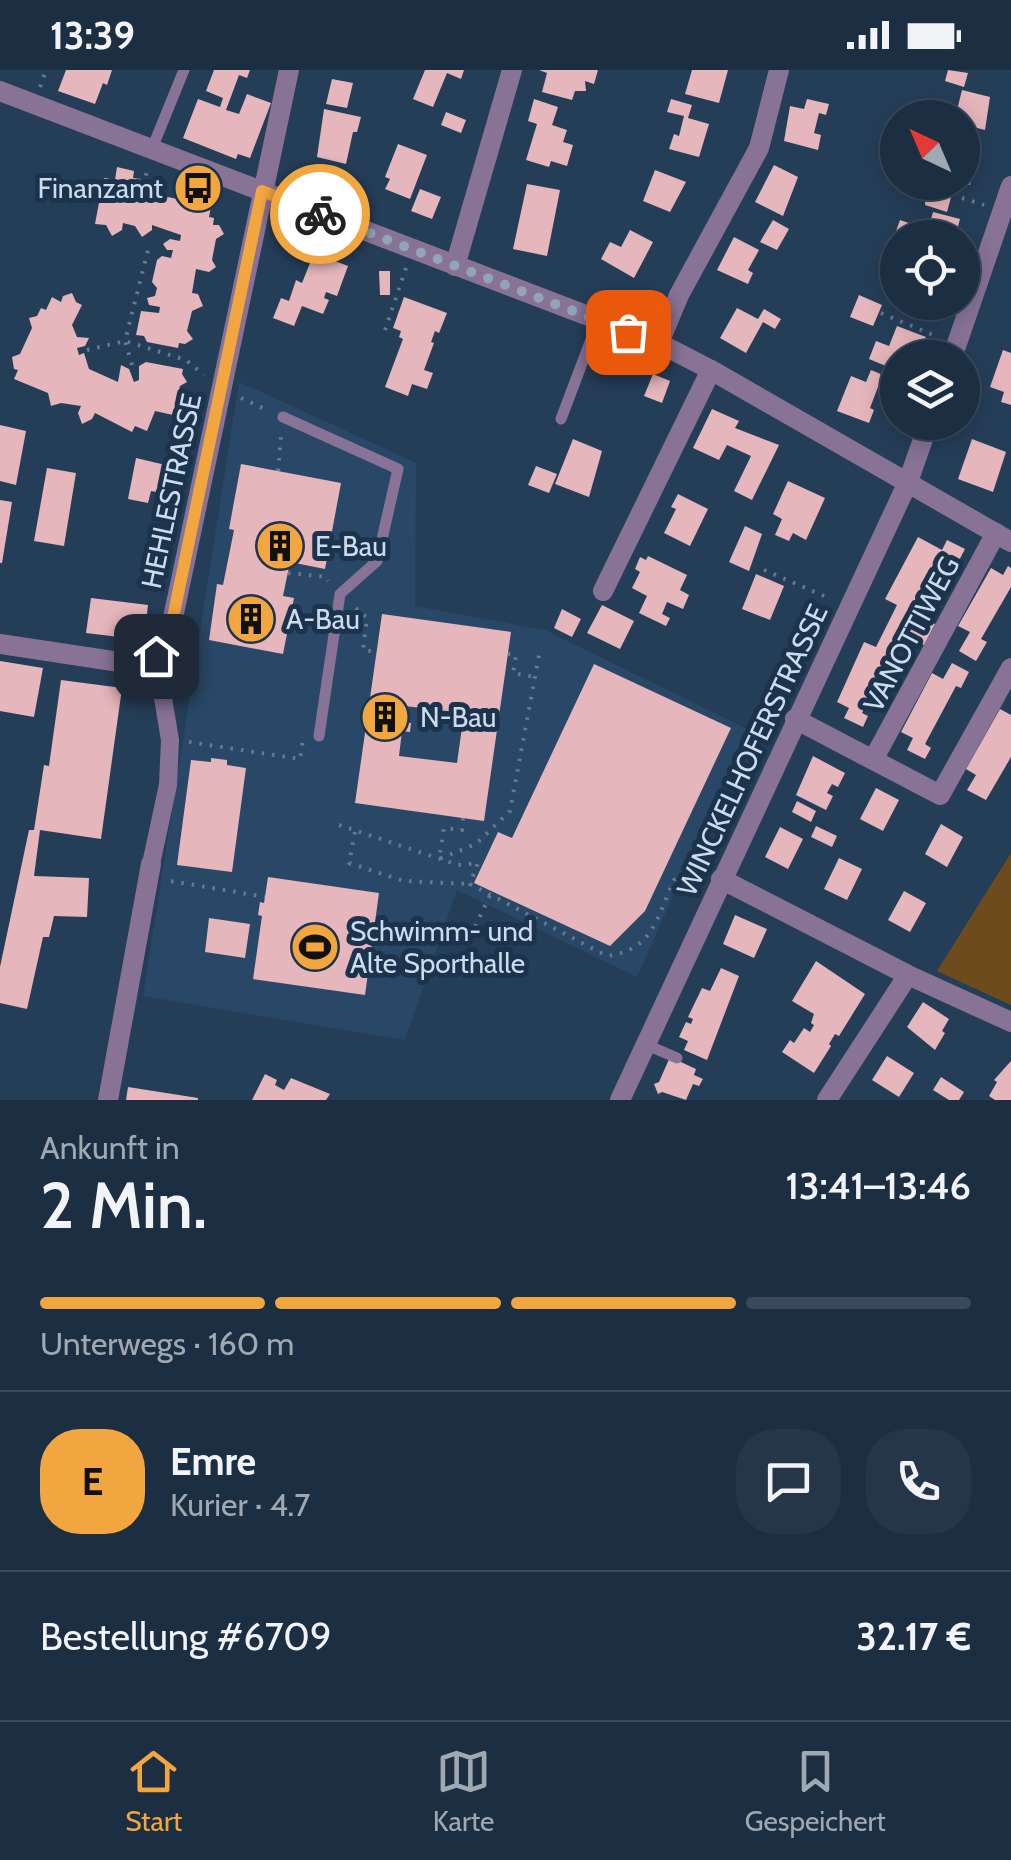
<!DOCTYPE html>
<html lang="de">
<meta charset="utf-8">
<style>
:root{--surface:#1c2e42;--page:#253649;--text:#f1f3f6;--muted:#a0a8b2;--line:#3a4a5b;--accent:#f1a640}
body{margin:0;font-family:Cabin,sans-serif;background:var(--page);color:var(--text);height:100vh;display:flex;flex-direction:column;font-size:38px;white-space:nowrap}
*{box-sizing:border-box;margin:0}
p{font-size:32px;color:var(--muted)}
.icon{flex:none;width:55px;height:55px;fill:none;stroke:currentColor;stroke-width:2;stroke-linecap:round;stroke-linejoin:round}
.map{position:relative;height:1030px;overflow:hidden}
.side{display:flex;flex-direction:column;background:var(--surface);flex:1}
.side>*{flex:none}
.needle{width:65px;rotate:316deg}
.controls{position:absolute;left:880px;top:30px;display:grid;gap:20px}
.controls a{display:grid;place-items:center;width:100px;height:100px;border-radius:50%;background:var(--surface);box-shadow:0 5px 25px #0003,0 0 0 2px var(--line);font-size:50px}
.pin{position:absolute;display:grid;place-items:center;width:85px;height:85px;color:#fff;margin:-42px;border-radius:20px;box-shadow:0 5px 15px #0006}
.courier{position:absolute;display:grid;place-items:center;width:100px;height:100px;margin:-50px;border:8px solid #f1a640;border-radius:50%;background:#fff;color:#222;box-shadow:0 2px 12px #0007}
.head em{font-style:normal;font-weight:600}
.head div{display:flex;flex-direction:column-reverse}
.head{display:flex;align-items:center;justify-content:space-between;height:170px;padding:0 40px}
h1{font-size:65px;font-weight:600;line-height:75px}
.bar{display:grid;grid-template-columns:repeat(4,1fr);gap:15px 10px;align-content:center;height:120px;padding:0 40px}
.bar i{height:12px;border-radius:8px;background:var(--line)}
.bar .current{background:var(--accent)}
.bar p{grid-column:span 4}
.line{display:flex;align-items:center;gap:25px;padding:0 40px;border-top:2px solid var(--line)}
.line div{flex:1}
.round{display:grid;place-items:center;flex:none;width:105px;height:105px;border-radius:40px;background:var(--page)}
.status{display:flex;justify-content:space-between;align-items:center;height:70px;padding:0 50px;background:var(--surface);direction:ltr}
.status svg{height:28px;fill:currentColor}
.tabs{display:flex;justify-content:space-around;align-items:center;height:140px;border-top:2px solid var(--line);background:var(--surface);font-size:28px;color:var(--muted)}
.tabs a{display:grid;justify-items:center;gap:5px}
.tabs .current{color:var(--accent)}
.map>svg:first-child{display:block}
.built{fill:#294867}
.green{fill:#6e4b1d}
.building{fill:#e5b6bc;fill-rule:evenodd}
.lines{fill:none;stroke-linecap:round;stroke-linejoin:round}
.path{stroke:#657b91;stroke-width:4;stroke-dasharray:2.5 8;stroke-linecap:butt}
.service{stroke:#887397;stroke-width:11}
.pedestrian{stroke:#887397;stroke-width:18}
.minor{stroke:#887397;stroke-width:20}
.tertiary{stroke:#887397;stroke-width:20}
.done{stroke:#92a5b8;stroke-width:10;stroke-dasharray:0 18}
.route{stroke:#f1a640;stroke-width:12}
.labels{text-anchor:middle;stroke-width:10;stroke-linejoin:round;paint-order:stroke}
.poi-label{font-size:28px;fill:#cddcec;stroke:#1b334d;text-anchor:start}
.street-label{font-size:28px;fill:#cddcec;stroke:#1b334d}
</style>
<div class="status"><b>13:39</b><svg viewBox="0 0 49 12"><path d="M0 12V9h3v3zM5 12V6h3v6zM10 12V3h3v9zM15 12V0h3v12zM26 1h20v11H26zM47 4h2v5h-2z"/></svg></div>
<div class="map">
<svg width="1011" height="1030" viewBox="0 0 1011 1030">
<rect width="100%" height="100%" fill="#253e58"/>
<path class="built" d="M239 312 416 393 415 536 545 560 747 659 637 907 457 820 405 970 143 926Z"/>
<path class="green" d="M1011 783V935L937 901Z"/>
<path class="building" d="M66 0H112L107 15 103 13 95 34 58 21Z
M214 0H250L247 8 239 5 226 40 239 44 247 24 271 33 250 88 238 84 236 89 183 68 198 29 220 37 223 28 206 21Z
M425 0H464L461 9 447 3 433 37 413 29Z
M539 0H598L594 14 585 11 586 21H575L572 30 542 22 547 3Z
M692 0H728L719 33 685 24Z
M948 0 968 3 964 17 945 11Z
M332 9 353 13 347 38 326 34Z
M962 20 990 27 985 60 962 54V48H955Z
M534 29 558 37 552 55 567 60 563 72 573 75 567 96 551 91 549 97 526 90 537 54 528 51Z
M671 29 692 35 688 48 709 54 699 87 669 79 674 64 679 66 684 46 667 42Z
M807 29 829 34 826 45 819 43 814 63 821 65 818 80 784 71 790 36 804 39Z
M324 39 361 47 357 62H353L346 94 317 87Z
M446 42 466 50 461 63 441 55Z
M398 74 427 85 410 129 385 119 390 109 385 107Z
M962 78 979 83 970 115 962 113Z
M774 95 798 107 783 146 755 132Z
M117 97 134 101 133 108 141 109 139 121 211 136 209 147 214 148 213 155H219L224 164 216 169 212 190 216 197 209 202 196 199 192 223 198 224 203 236 192 241 187 261 193 269 185 274 179 273 178 278 147 272 144 266 136 265 141 241 159 243 160 237 149 235 147 228 155 226 157 218 152 212 157 190 162 186 171 188 173 180H167L163 174 170 169 180 171 181 165 152 155V160L142 167 135 156 123 153 122 160 112 166 106 155 95 154 101 122 96 114 105 108 115 110Z
M655 100 686 112 670 142 643 131Z
M927 112 953 120 947 142 925 135Z
M527 114 560 120 547 186 513 179Z
M420 119 441 127 432 149 411 141Z
M933 142 960 149 955 168H926Z
M773 150 789 159 777 180 760 172Z
M900 150 918 156 914 168H898V203L883 198Z
M630 160 653 172 634 208 601 189 610 172 621 177Z
M734 167 759 180 748 200 753 203 748 214 717 200Z
M314 183 348 196 337 226 326 222 324 228 329 230 323 244 302 236 294 256 273 248 281 228 289 231 296 210 302 213Z
M379 201H390V225H380Z
M72 223 76 232 82 235 72 255 77 267 89 268 85 276 77 278 79 285 84 283 89 299 118 312 121 295 129 299 134 312 139 310V296L146 292 183 299 182 304 187 312 180 316 177 329 182 337 173 345 155 341 147 361 135 356 132 362 95 343 92 349 82 354 78 343 81 336 61 333 51 336 48 323 14 309 18 300 14 299 12 287 20 284 32 258 29 248 37 246 41 238 46 240 52 227 61 232 63 226Z
M859 225 882 235 873 256 850 247Z
M404 227 447 243 439 263 435 261 431 272 434 273 424 300 433 303 427 319 412 314 408 326 385 317 403 269 399 267 401 261 393 258Z
M737 238 758 249 764 239 781 249 775 259 763 252 746 283 720 268Z
M897 256 926 267 917 288H898V301L869 289 876 271 889 276Z
M1003 280 1011 283V335L1001 332 1004 322 990 317Z
M871 300 888 307 883 319 878 317 870 338 874 340 869 353 837 341 851 306 866 312Z
M653 304 670 311 662 333 644 326Z
M712 339 739 351 735 358 779 375 752 430 734 421 751 386 727 375 719 390 693 378Z
M0 355 26 361 16 415 0 411Z
M573 369 602 381 589 427 555 414Z
M972 369 1006 382 993 422 958 409Z
M136 388 174 397 176 404 169 410 167 424 151 421 148 433 128 429Z
M241 394 341 413 325 499 290 492 283 526 294 528 283 584 209 570 217 514 223 515 234 460 229 459Z
M536 396 557 404 549 423 528 415Z
M47 398 76 403 64 476 34 471Z
M788 411 825 428 806 470 793 463 789 471 775 465 782 449 773 444Z
M678 424 708 439 690 476 664 463 676 439 671 437Z
M0 430 12 432 2 493H0Z
M745 456 762 464 749 501 729 492Z
M918 467 942 480 947 470 965 479 955 498 937 488 909 541 935 554 924 575 904 565 893 585 889 583 862 643 868 646 863 657 844 648 849 638 837 632 864 572 876 577 897 535 885 529Z
M648 486 687 505 680 520 689 525 683 539 667 532 662 544 670 548 666 556 639 543 647 526 632 518 640 502 635 499 640 487 646 490Z
M1008 496 1011 498V517L981 569 987 572 976 591 959 581 970 562 958 556 991 498 1003 505Z
M756 504 784 516 770 550 742 539Z
M91 528 148 535 144 570 86 563Z
M602 535 634 551 620 579 587 563Z
M562 539 581 549 572 567 554 558Z
M382 544 511 562 484 751 355 733ZM405 636 464 643 457 693 399 686 402 661 410 662 411 653 403 652Z
M0 591 43 598 34 647 0 641Z
M952 593 969 602 961 618 956 616 925 674 931 678 925 689 907 680 913 668 901 662 932 603 943 609Z
M594 594 731 658 645 841 610 876 474 813 498 762 512 768Z
M61 610 122 618 101 769 40 760 34 806 89 808 87 847 54 846 49 867H43L27 939 0 933V897L29 760H34L44 695 49 696Z
M1000 639 1011 645V687L986 730 967 720 976 705 966 699Z
M813 686 845 703 838 717 832 714 827 723 833 726 826 740 796 725Z
M211 688 227 690V695L246 698 232 802 177 795 191 690 211 692Z
M876 718 899 730 883 761 860 749Z
M797 731 816 741 811 752 792 742Z
M941 754 963 767 947 797 925 784Z
M816 756 837 766 832 777 811 767Z
M780 757 803 769 788 799 765 787Z
M839 788 862 799 847 830 824 819Z
M268 807 379 823 365 925 253 909 262 846 258 845 260 832 264 833Z
M904 821 926 833 910 862 888 850Z
M735 845 767 859 754 888 723 874Z
M209 848 250 854 245 888 205 882Z
M816 891 865 924 839 966 835 964 829 974 831 976 814 1003 782 982 790 970 794 973 804 958 810 962 814 955 811 953 814 944 792 931Z
M721 898 739 906 707 990 684 980 688 971 679 967 686 952 691 954 693 949 688 947 702 918 710 921Z
M923 932 949 949 942 961 945 963 935 980 907 957Z
M887 986 914 1003 899 1027 872 1010Z
M670 987 696 999 694 1005 703 1009 699 1016 693 1014 686 1030 662 1022 658 1024 654 1014 659 1012Z
M1011 991V1030H995L989 1026 997 1012 994 1010Z
M265 1004 277 1010 275 1015 284 1020 291 1008 330 1024 326 1030H252Z
M941 1007 964 1022 959 1030H949L933 1020Z
M128 1017 198 1028V1030H126Z"/>
<g class="lines">
<path class="path" d="M40 17 46 0
M144 116 147 100
M962 128 984 135
M881 243 938 267
M385 260 406 198
M87 280 125 271 186 290 204 305
M132 295 125 271 148 180
M241 328 269 341
M278 401 281 366
M764 500 831 529
M288 503 326 507 328 511
M356 538 367 548 363 580 377 582
M508 584 516 585 513 603 535 607
M189 672 300 689 303 670
M463 748 462 760 444 758 439 789 476 774 510 741 540 580
M339 755 458 795 478 793 470 814 607 886C654 880 656 848 674 810L682 804 701 800
M355 762 349 793 404 811 470 814
M171 811 265 827
M471 866 490 825"/>
<path class="service" d="M151 81 184 0
M283 347 398 399 377 491 340 524 319 666
M561 349 598 251
M647 975 677 988"/>
<path class="pedestrian" d="M151 794 168 715 170 670 156 586"/>
<path class="minor" d="M455 196 512 0
M659 273 679 225 759 78 779 0
M952 288 1011 116
M908 412 929 352
M603 521 711 300
M0 574 126 593 156 586 170 562 289 0
M795 649 940 725 1011 598
M873 690 996 463
M721 809 908 905 827 1030
M908 905 1011 952
M108 1030 151 794"/>
<path class="tertiary" d="M0 21 659 273 711 300 1011 472
M620 1030 908 412"/>
</g>
<g class="lines">
<path class="done" d="M320 144 628 262"/>
<path class="route" d="M156 586 170 562 262 121 320 144"/>
</g>
<defs>
<g id="bus-disc" transform="scale(2.5)"><circle r="9.5" fill="#f1a640" stroke="#1b334d"/><path d="M-5-6H5V4H4V6H2V4H-2V6H-4V4H-5ZM-3.5-4V0h7V-4ZM-3.5 1.2v1.5H-2V1.2ZM2 1.2v1.5H3.5V1.2Z" fill="#111"/></g>
<g id="building-disc" transform="scale(2.5)"><circle r="9.5" fill="#f1a640" stroke="#1b334d"/><path d="M-4-6H4V6H1V3H-1V6H-4ZM-2.5-4.3h1.7v1.8h-1.7ZM.8-4.3h1.7v1.8H.8ZM-2.5-1h1.7V.8h-1.7ZM.8-1h1.7V.8H.8Z" fill="#111"/></g>
<g id="stadium-disc" transform="scale(2.5)"><circle r="9.5" fill="#f1a640" stroke="#1b334d"/><path d="M0-5a6.5 5 0 1 0 0 10a6.5 5 0 1 0 0-10ZM-3.5-1.8h7v3.6h-7Z" fill="#111"/></g>
</defs>
<g fill-rule="evenodd">
<use href="#bus-disc" x="198" y="118"/>
<use href="#building-disc" x="280" y="476"/>
<use href="#building-disc" x="251" y="549"/>
<use href="#building-disc" x="385" y="647"/>
<use href="#stadium-disc" x="315" y="877"/>
</g>
<g class="labels">
<g class="poi-label">
<text x="163" y="128" text-anchor="end">Finanzamt</text>
<text x="315" y="486">E-Bau</text>
<text x="286" y="559">A-Bau</text>
<text x="420" y="657">N-Bau</text>
<text x="350" y="871">Schwimm- und<tspan x="350" dy="32">Alte Sporthalle</tspan></text>
</g>
<g class="street-label">
<text transform="translate(171 421) rotate(-78)" y="10">HEHLESTRASSE</text>
<text transform="translate(911 564) rotate(-62)" y="10">VANOTTIWEG</text>
<text transform="translate(752 680) rotate(-65)" y="10">WINCKELHOFERSTRASSE</text>
</g>
</g>
</svg>
<div class="controls">
<a><svg class="needle" viewBox="-14 -14 28 28"><path d="M0-13l5 13h-10z" fill="#e53935"/><path d="M0 13l5-13h-10z" fill="#a0a8b2"/></svg></a>
<a><svg class="icon" aria-label="locate" viewBox="0 0 24 24"><circle cx="12" cy="12" r="6"/><path d="M12 2v4M12 18v4M2 12h4M18 12h4"/></svg></a>
<a><svg class="icon" aria-label="layers" viewBox="0 0 24 24"><path d="M12 4l9 5-9 5-9-5zM3 14l9 5 9-5"/></svg></a>
</div>
<div class="pin" style="left:628px;top:262px;background:#ea580c"><svg class="icon" aria-label="bag" viewBox="0 0 24 24"><path d="M5 8h14l-1 12H6zM9 8a3 3 0 0 1 6 0"/></svg></div>
<div class="pin" style="left:156px;top:586px;background:#1f2937"><svg class="icon" aria-label="home" viewBox="0 0 24 24"><path d="M3 11l9-7 9 7M6 9v11h12V9"/></svg></div>
<div class="courier" style="left:320px;top:144px"><svg class="icon" aria-label="bike" viewBox="0 0 24 24"><circle cx="6" cy="16" r="4"/><circle cx="18" cy="16" r="4"/><path d="M6 16l4-8h5l3 8M10 8l3 8H6M13 5h3"/></svg></div>
</div>
<section class="side">
<div class="head"><div><h1>2 Min.</h1><p>Ankunft in</p></div><em>13:41–13:46</em></div>
<div class="bar"><i class="current"></i><i class="current"></i><i class="current"></i><i></i><p>Unterwegs · 160 m</p></div>
<div class="line" style="height:180px"><b class="round" style="background:var(--accent);color:#111">E</b><div><b>Emre</b><p>Kurier · 4.7</p></div><a class="round"><svg class="icon" aria-label="chat" viewBox="0 0 24 24"><path d="M4 5h16v11H9l-5 4z"/></svg></a><a class="round"><svg class="icon" aria-label="phone" viewBox="0 0 24 24"><path d="M5 4h4l2 5-3 2q2 4 5 5l2-3 5 2v4C11 20 4 13 5 4z"/></svg></a></div>
<div class="line" style="height:130px"><div>Bestellung #6709</div><b>32.17 €</b></div>
</section>
<nav class="tabs">
<a class="current"><svg class="icon" aria-label="home" viewBox="0 0 24 24"><path d="M3 11l9-7 9 7M6 9v11h12V9"/></svg>Start</a>
<a><svg class="icon" aria-label="map" viewBox="0 0 24 24"><path d="M3 6l6-2 6 2 6-2v14l-6 2-6-2-6 2zM9 4v14M15 6v14"/></svg>Karte</a>
<a><svg class="icon" aria-label="saved" viewBox="0 0 24 24"><path d="M7 4h10v16l-5-4-5 4z"/></svg>Gespeichert</a>
</nav>
